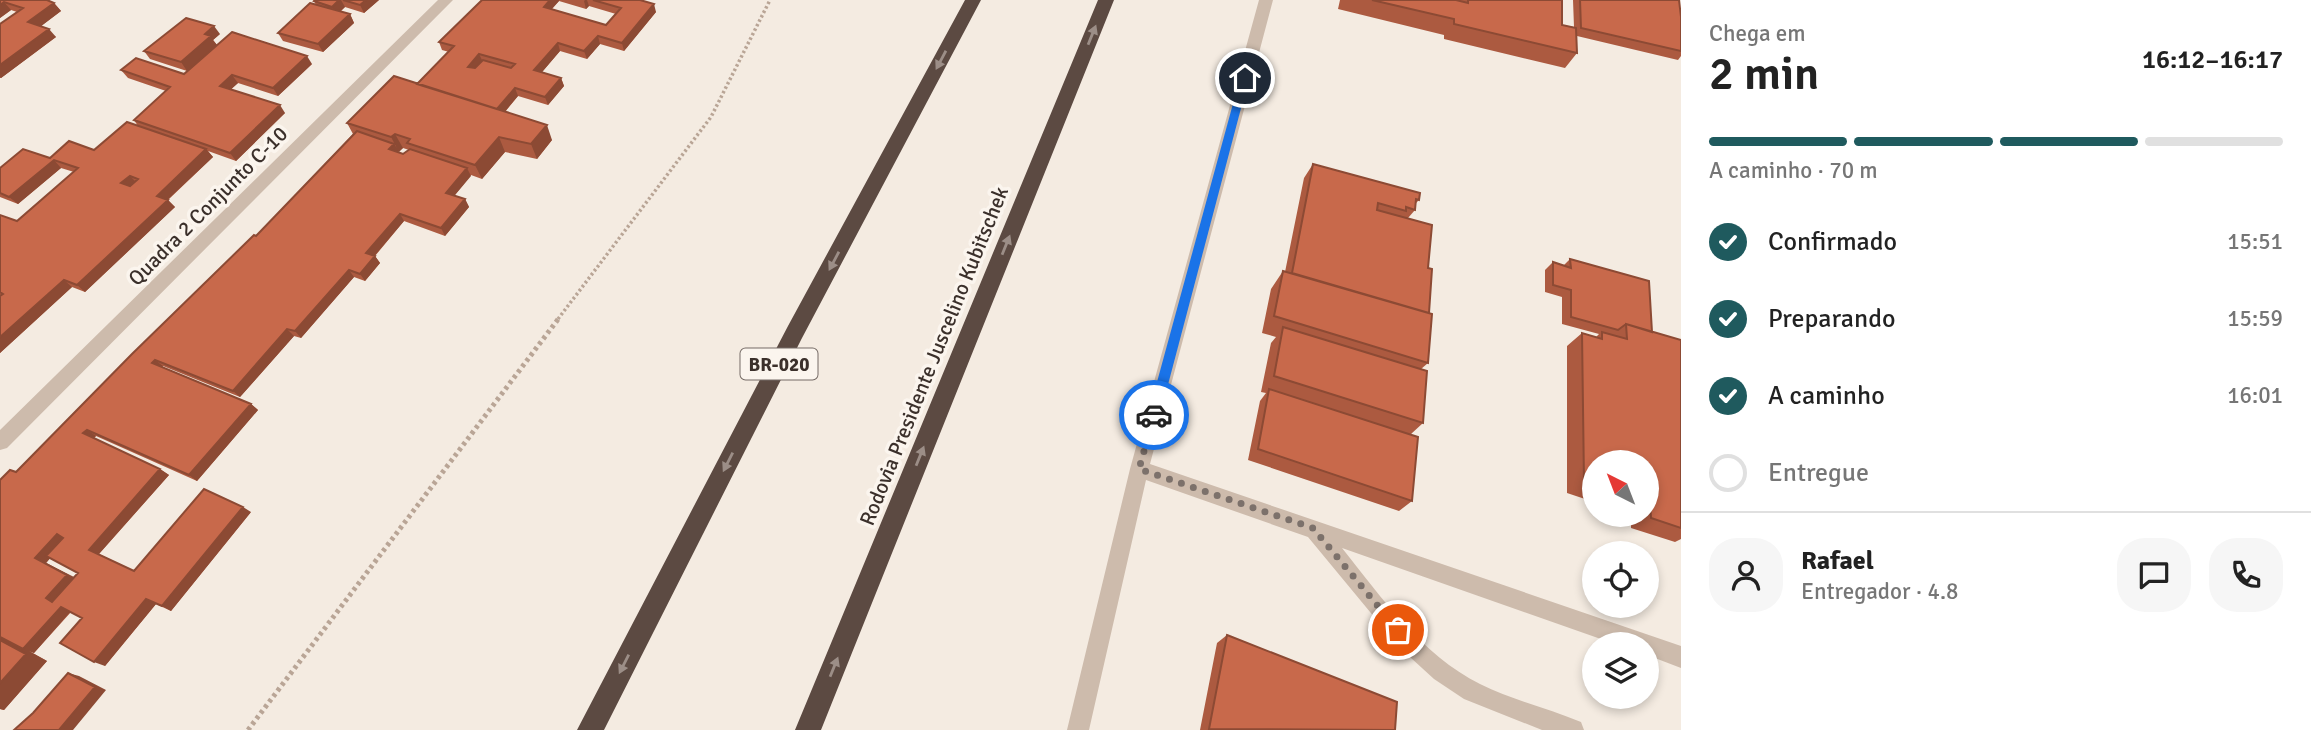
<!DOCTYPE html>
<html lang="pt">
<meta charset="utf-8">
<style>
:root{--surface:#fff;--page:#f6f6f6;--text:#222;--muted:#767676;--line:#e0e0e0;--accent:#1f5a5e}
body{margin:0;font-family:Signika,sans-serif;background:var(--page);color:var(--text);height:100vh;display:flex;flex-direction:column;font-size:26px;white-space:nowrap}
*{box-sizing:border-box;margin:0}
p{font-size:23px;color:var(--muted)}
.icon{flex:none;width:38px;height:38px;fill:none;stroke:currentColor;stroke-width:2;stroke-linecap:round;stroke-linejoin:round}
.map{position:relative;flex:1;overflow:hidden}
.side{display:flex;flex-direction:column;background:var(--surface);width:630px}
.side>*{flex:none}
.needle{width:46px;rotate:318deg}
.tools{position:absolute;left:1582px;top:450px;display:grid;gap:14px}
.tools a{display:grid;place-items:center;width:77px;height:77px;border-radius:50%;background:var(--surface);box-shadow:0 4px 10px #0003;font-size:35px}
.pin{position:absolute;display:grid;place-items:center;width:60px;height:60px;color:#fff;margin:-30px;border:4px solid #fff;border-radius:50%;box-shadow:0 2px 7px #0007}
.courier{position:absolute;display:grid;place-items:center;width:70px;height:70px;margin:-35px;border:5px solid #1a73e8;border-radius:50%;background:#fff;color:#222;box-shadow:0 2px 9px #0007}
.summary em{font-style:normal;font-weight:600}
.summary div{display:flex;flex-direction:column-reverse}
.summary{display:flex;align-items:center;justify-content:space-between;height:119px;padding:0 28px}
h1{font-size:46px;font-weight:600;line-height:52px}
.bar{display:grid;grid-template-columns:repeat(4,1fr);gap:10px 7px;align-content:center;height:84px;padding:0 28px}
.bar i{height:9px;border-radius:5px;background:var(--line)}
.bar .current{background:var(--accent)}
.bar p{grid-column:span 4}
.line{display:flex;align-items:center;gap:18px;padding:0 28px;border-top:2px solid var(--line)}
.line div{flex:1}
.round{display:grid;place-items:center;flex:none;width:74px;height:74px;border-radius:28px;background:var(--page)}
ol{padding:0 28px;list-style:none}
li{display:flex;align-items:center;gap:21px;height:77px}
li p{margin-inline-start:auto}
li .icon{padding:7px;border-radius:50%;background:var(--accent);color:#fff;stroke-width:4}
li:last-child{color:var(--muted)}
li i{width:38px;height:38px;border:4px solid var(--line);border-radius:50%}
main{display:flex;flex:1;min-height:0}
.map>svg:first-child{display:block}
.lines{fill:none;stroke-linecap:round;stroke-linejoin:round}
.path-far1{stroke:#b9a596;stroke-width:3.5;stroke-dasharray:2.5 2.5;stroke-linecap:butt}
.path{stroke:#b9a596;stroke-width:5;stroke-dasharray:3.5 3.5;stroke-linecap:butt}
.street{fill:#cdbbac;fill-rule:evenodd}
.highway{fill:#5c4a42;fill-rule:evenodd}
.wall{fill:#ac5a40;fill-rule:evenodd}
.shaded-wall{fill:#8c4a34}
.building{fill:#c8694b;stroke:#8c4a34;stroke-width:2;fill-rule:evenodd}
.oneway{fill:#9c8e87}
.route{fill:#1a73e8}
.done{stroke:#7c716b;stroke-width:7;stroke-dasharray:0 12.6}
.labels{text-anchor:middle;stroke-width:7;stroke-linejoin:round;paint-order:stroke}
.shield{fill:#fbf5ee;stroke:#756b66;stroke-width:2}
.shield-label{font-size:19px;font-weight:bold;fill:#3b302b}
.street-label{font-size:21px;fill:#3b302b;stroke:#fbf5ee}
</style>
<main>
<div class="map">
<svg width="1681" height="730" viewBox="0 0 1681 730">
<rect width="100%" height="100%" fill="#f4ebe1"/>
<g class="lines">
<path class="path-far1" d="M558 319 711 117 770 0"/>
<path class="path" d="M248 730 559 318"/>
<path class="street" d="M438 0H453L7 448 0 450V430Z
M1259 0H1273L1150 464 1681 646V668L1647 655V644H1615L1342 548C1381 597 1422 655 1480 684 1512 700 1547 708 1581 722L1584 730H1542L1464 699 1434 679 1399 647 1308 537 1146 480 1089 730H1067L1130 469Z"/>
<path class="highway" d="M965 0H981L802 338 604 730H577L788 326Z
M1098 0H1114L821 730H795Z"/>
</g>
<path class="wall" d="M0 0 51 1 54 3 61 11 41 26 56 37 1 78H0V24L17 12 11 10 0 18Z
M315 0H379L364 13 345 7 340 12 350 14 354 23 323 52 283 41 278 33 316 5 314 1Z
M482 0H640L656 12 624 51 600 44 587 59 560 51 542 72 561 78 564 86 548 105 518 96 505 112 552 140 537 159 505 152 482 179 471 175 454 196 465 199 469 207 445 236 404 221 375 256 380 263 365 281 354 277 301 338 294 336 240 397 163 366 162 367 251 404 258 410 197 481 96 436 94 438 160 469 169 475 99 554 134 571 251 512 171 611 156 604 105 666 82 618 71 612 34 653 29 651 47 661 4 710 0 709V480L16 472 256 236 353 134 347 123 417 84 449 52 442 50 439 42ZM559 1 586 9 589 6 616 14 606 25 552 9ZM403 148 409 150 403 154 398 152ZM50 558 78 573 74 578 46 563Z
M1340 0H1456L1459 1V0H1562V25L1574 27 1573 0H1679L1681 17V56L1678 60 1577 36V53L1565 68 1444 39V35L1338 9Z
M220 34 213 40 217 45 187 71 150 59 144 51Z
M312 64 278 96 238 83 231 89 285 113 236 161 208 151 213 157 168 200 175 207 85 292 72 287 0 353V215L17 221 74 172 61 168 18 204 0 197V168L94 150 138 126 134 120 166 91 128 78 121 70 184 74Z
M1313 164 1419 200 1415 204V210L1408 218 1428 268V363L1421 369 1423 423 1411 434 1412 501 1399 511 1248 460 1260 401 1266 393 1261 392 1271 343 1276 337 1262 333 1271 289 1283 271 1285 272 1304 178Z
M1570 259 1652 332 1681 340V539L1675 542 1631 528V514H1647V462H1594V502L1567 493V346L1582 333 1596 337 1599 334 1562 324V297L1545 292V270L1553 262 1563 266Z
M1227 635 1395 730H1200L1217 643Z"/>
<path class="shaded-wall" d="M339 0H341L345 7 336 15 332 7Z
M366 0H379L364 13 360 5Z
M550 0H559V1L546 15 544 7Z
M585 0H587L589 6 586 9 584 1Z
M4 2 11 10 0 18V5Z
M54 3 61 11 36 30 28 22Z
M654 4 656 12 624 51 622 43Z
M350 14 354 23 323 52 318 44Z
M214 26 220 34 213 40 217 45 187 71 181 62 205 34Z
M49 29 56 37 1 78 0 77V65Z
M598 36 600 44 587 59 584 51Z
M558 43 560 51 537 78 534 70Z
M479 54 483 62 471 75 468 67Z
M307 56 312 64 278 96 273 88Z
M232 75 238 83 226 94 220 86Z
M561 78 564 86 548 105 545 97Z
M515 88 518 96 496 122 492 114Z
M280 105 285 113 236 161 230 153Z
M547 125 552 140 537 159 531 144Z
M395 134 403 148 399 152 391 137Z
M499 137 505 152 482 179 475 165Z
M394 144 399 151 394 157 389 149Z
M206 149 213 157 165 202 168 200 175 207 85 292 77 285 157 196Z
M54 160 61 168 18 204 9 197Z
M467 168 471 176 450 201 446 193Z
M130 176 137 183 129 191 121 183Z
M465 199 469 207 445 236 441 228Z
M400 214 404 221 371 260 366 253Z
M375 256 380 263 365 281 360 274Z
M349 270 354 277 301 338 295 331Z
M64 280 72 287 0 353V337Z
M287 329 294 336 240 397 233 391Z
M155 360 163 366 160 370 152 363Z
M251 404 258 410 197 481 189 475Z
M87 430 96 436 92 440 83 433Z
M160 469 169 475 98 555 89 550Z
M243 507 251 512 171 611 162 606Z
M57 534 67 539 46 563 78 579 52 602 46 598 35 558Z
M146 599 156 604 105 666 94 662Z
M61 607 71 611 34 653 29 651 47 661 4 710 0 709V636Z
M68 673 79 676 106 690 73 730H59Z"/>
<path class="building" d="M0 0H47L54 3 28 22 49 29 0 65V24L23 8 4 2 0 5Z
M315 0H339L332 7 314 1Z
M343 0H366L360 5Z
M482 0H550L544 7 606 25 621 8 593 0H640L654 4 622 43 598 36 584 51 558 43 534 70 561 78 545 97 515 88 497 109 417 84 454 46 439 42ZM479 54 515 64 511 68 483 60 475 68 468 67Z
M1372 0H1456L1468 3V0H1562V25L1576 28 1577 53 1454 24V19Z
M1580 0H1679L1681 17V51L1581 28Z
M310 3 350 14 318 44 278 33Z
M186 18 214 26 205 34 211 36 181 62 144 51Z
M232 32 307 56 273 88 232 75 220 86 280 105 230 153 134 120 170 87 121 70 136 58 184 74Z
M394 76 547 125 531 144 499 137 475 165 407 143 410 139 395 134 391 137 347 123Z
M127 122 206 149 157 196 168 200 77 285 64 280 0 337V296L3 294 0 292V215L17 221 78 168 54 160 9 197 0 193V168L23 149 50 158 69 141 94 150ZM130 176 138 179 130 186 121 183Z
M357 131 394 144 389 149 403 154 410 149 467 168 446 193 465 199 441 228 400 214 366 253 375 256 360 274 349 270 295 331 287 329 233 391 155 360 152 363 251 404 189 475 87 430 83 433 160 469 89 550 134 571 204 489 243 507 162 606 146 599 94 662 60 643 82 618 61 607 23 649 0 637V480L10 470 16 472 132 354 254 235 256 236ZM57 534 63 538 46 556 78 573 52 602 46 598 67 575 35 558Z
M1313 164 1420 193 1419 200 1416 199 1415 210 1406 207V211L1378 203 1377 210 1432 225 1428 268 1432 269 1429 313 1292 273Z
M1570 259 1649 281 1652 332 1626 324 1618 330 1571 317V290L1553 285V262L1571 268Z
M1283 271 1432 314 1428 363 1274 316Z
M1626 324 1681 340V528L1651 518 1650 503 1647 502V462H1594V486L1584 482 1582 333 1602 339V332L1627 339Z
M1283 327 1427 371 1423 423 1274 376Z
M1269 389 1418 437 1412 501 1258 449Z
M1227 635 1397 702 1395 730 1209 729Z
M0 640 26 654 0 683Z
M68 673 95 687 59 730H14L33 713Z"/>
<defs><path id="oneway-solid" d="M-6-.8H1V-3.2L6.5 0L1 3.2V.8H-6Z" transform="scale(1.75)"/></defs>
<g class="oneway">
<use href="#oneway-solid" transform="translate(1092 35) rotate(-68)"/>
<use href="#oneway-solid" transform="translate(941 60) rotate(118)"/>
<use href="#oneway-solid" transform="translate(1006 245) rotate(-68)"/>
<use href="#oneway-solid" transform="translate(834 261) rotate(118)"/>
<use href="#oneway-solid" transform="translate(920 456) rotate(-68)"/>
<use href="#oneway-solid" transform="translate(728 462) rotate(117)"/>
<use href="#oneway-solid" transform="translate(624 664) rotate(117)"/>
<use href="#oneway-solid" transform="translate(834 667) rotate(-68)"/>
</g>
<path class="route" d="M1245 75 1249 78 1160 415 1154 420 1148 415 1240 78Z"/>
<g class="lines">
<path class="done" d="M1154 415 1139 469 1313 528 1398 630"/>
</g>
<g class="labels">
<rect class="shield" x="740.5" y="348.5" width="77" height="31" rx="5"/>
<g class="shield-label">
<text x="779" y="371">BR-020</text>
</g>
<g class="street-label">
<text transform="translate(208 206) rotate(-45)" y="7">Quadra 2 Conjunto C-10</text>
<text transform="translate(934 356) rotate(-68)" y="7">Rodovia Presidente Juscelino Kubitschek</text>
</g>
</g>
</svg>
<div class="tools">
<a><svg class="needle" viewBox="-14 -14 28 28"><path d="M0-13l5 13h-10z" fill="#e53935"/><path d="M0 13l5-13h-10z" fill="#767676"/></svg></a>
<a><svg class="icon" aria-label="locate" viewBox="0 0 24 24"><circle cx="12" cy="12" r="6"/><path d="M12 2v4M12 18v4M2 12h4M18 12h4"/></svg></a>
<a><svg class="icon" aria-label="layers" viewBox="0 0 24 24"><path d="M12 4l9 5-9 5-9-5zM3 14l9 5 9-5"/></svg></a>
</div>
<div class="pin" style="left:1398px;top:630px;background:#ea580c"><svg class="icon" aria-label="bag" viewBox="0 0 24 24"><path d="M5 8h14l-1 12H6zM9 8a3 3 0 0 1 6 0"/></svg></div>
<div class="pin" style="left:1245px;top:78px;background:#1f2937"><svg class="icon" aria-label="home" viewBox="0 0 24 24"><path d="M3 11l9-7 9 7M6 9v11h12V9"/></svg></div>
<div class="courier" style="left:1154px;top:415px"><svg class="icon" aria-label="car" viewBox="0 0 24 24"><path d="M5 17H2v-5l4-1 3-4h7l3 4 3 1v5h-3M9 17h6M6 11h13"/><circle cx="7" cy="17" r="2"/><circle cx="17" cy="17" r="2"/></svg></div>
</div>
<section class="side">
<div class="summary"><div><h1>2 min</h1><p>Chega em</p></div><em>16:12–16:17</em></div>
<div class="bar"><i class="current"></i><i class="current"></i><i class="current"></i><i></i><p>A caminho · 70 m</p></div>
<ol>
<li><svg class="icon" aria-label="check" viewBox="0 0 24 24"><path d="M5 12l5 5 9-10"/></svg>Confirmado<p>15:51</p></li>
<li><svg class="icon" aria-label="check" viewBox="0 0 24 24"><path d="M5 12l5 5 9-10"/></svg>Preparando<p>15:59</p></li>
<li><svg class="icon" aria-label="check" viewBox="0 0 24 24"><path d="M5 12l5 5 9-10"/></svg>A caminho<p>16:01</p></li>
<li><i></i>Entregue</li>
</ol>
<div class="line" style="height:126px"><a class="round"><svg class="icon" aria-label="person" viewBox="0 0 24 24"><circle cx="12" cy="8" r="4"/><path d="M4 21q1-7 8-7t8 7"/></svg></a><div><b>Rafael</b><p>Entregador · 4.8</p></div><a class="round"><svg class="icon" aria-label="chat" viewBox="0 0 24 24"><path d="M4 5h16v11H9l-5 4z"/></svg></a><a class="round"><svg class="icon" aria-label="phone" viewBox="0 0 24 24"><path d="M5 4h4l2 5-3 2q2 4 5 5l2-3 5 2v4C11 20 4 13 5 4z"/></svg></a></div>
</section>
</main>
